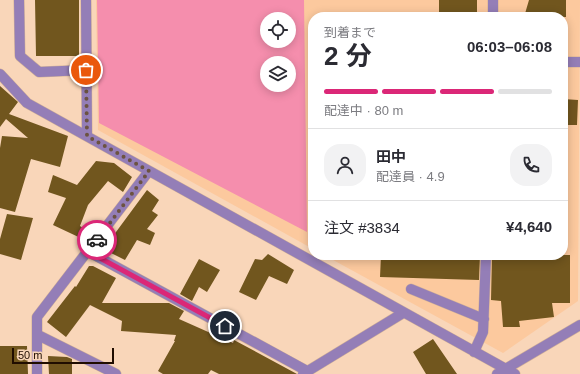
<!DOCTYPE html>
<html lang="ja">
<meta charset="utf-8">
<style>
:root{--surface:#fff;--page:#f2f2f3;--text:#2b2b33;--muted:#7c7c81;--line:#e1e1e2;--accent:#db2777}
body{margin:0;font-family:Helvetica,"Noto Sans JP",sans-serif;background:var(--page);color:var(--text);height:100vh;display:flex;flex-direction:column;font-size:15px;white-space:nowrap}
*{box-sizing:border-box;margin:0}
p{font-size:13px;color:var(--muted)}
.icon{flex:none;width:22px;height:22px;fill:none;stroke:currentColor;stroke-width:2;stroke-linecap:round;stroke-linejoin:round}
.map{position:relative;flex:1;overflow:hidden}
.panel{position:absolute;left:308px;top:12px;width:260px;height:248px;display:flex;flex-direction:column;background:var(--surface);border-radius:16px;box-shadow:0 2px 10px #0003}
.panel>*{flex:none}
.tools{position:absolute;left:260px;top:12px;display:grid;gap:8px}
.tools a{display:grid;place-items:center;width:36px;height:36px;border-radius:50%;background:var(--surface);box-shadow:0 2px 10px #0003;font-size:20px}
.scale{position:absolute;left:12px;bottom:10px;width:102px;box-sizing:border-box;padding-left:4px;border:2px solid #200d00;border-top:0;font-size:11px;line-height:14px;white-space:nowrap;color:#200d00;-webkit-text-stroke:3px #f9d6b9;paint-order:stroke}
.pin{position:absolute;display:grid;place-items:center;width:34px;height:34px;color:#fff;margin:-17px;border:2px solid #fff;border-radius:50%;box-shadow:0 1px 4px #0007}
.courier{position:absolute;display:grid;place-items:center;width:40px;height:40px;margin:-20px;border:3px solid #db2777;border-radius:50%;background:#fff;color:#222;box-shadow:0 1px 5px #0007}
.headline em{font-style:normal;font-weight:700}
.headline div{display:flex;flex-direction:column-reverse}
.headline{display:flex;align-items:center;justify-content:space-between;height:68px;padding:0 16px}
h1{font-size:26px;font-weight:700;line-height:30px}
.bar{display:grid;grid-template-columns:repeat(4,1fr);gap:6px 4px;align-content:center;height:48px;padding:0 16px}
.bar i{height:5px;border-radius:3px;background:var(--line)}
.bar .on{background:var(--accent)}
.bar p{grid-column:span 4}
.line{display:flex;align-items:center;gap:10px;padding:0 16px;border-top:1px solid var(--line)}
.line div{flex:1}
.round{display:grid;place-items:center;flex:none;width:42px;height:42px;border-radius:16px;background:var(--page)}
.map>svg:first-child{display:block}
.built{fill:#fcc99e;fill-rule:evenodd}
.green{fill:#f58ead;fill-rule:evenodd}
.building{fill:#71561e}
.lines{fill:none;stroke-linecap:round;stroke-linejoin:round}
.minor-casing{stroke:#d2b298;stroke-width:11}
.minor{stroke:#947eb7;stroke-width:10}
.done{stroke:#6c5341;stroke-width:4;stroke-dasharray:0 7.2}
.route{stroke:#db2777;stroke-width:5}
</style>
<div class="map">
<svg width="580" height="374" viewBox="0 0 580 374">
<rect width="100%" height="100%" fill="#f9d6b9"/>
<path class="built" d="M96 0H580L578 301 503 353 324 255H563V17H313V249L98 130ZM267 19H289V41H267ZM267 63H289V85H267Z"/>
<path class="green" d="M97 0H304L307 232 99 123ZM267 19H289V41H267ZM267 63H289V85H267Z"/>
<path class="building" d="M35 0H79V56H36Z
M439 0H477V17H439Z
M529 0H566V17H524Z
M0 86 18 102 9 114 68 136 60 167 31 159 15 212 0 208V148L2 136 28 138 6 119 0 127Z
M563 99 578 100 577 125H563Z
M96 161 114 163 132 177 123 192 108 181 88 205 80 226 92 234 87 241 53 225 66 198 48 192 53 175 77 185Z
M147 190 159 200 152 211 158 215 147 229 155 233 150 245 137 240 125 260 105 250 116 232Z
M7 214 33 218 21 260 0 254V239Z
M268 254 294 270 287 284 269 276 256 300 239 292 255 259 262 260Z
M381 255H480L479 280 380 277Z
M492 255H570V303H552L554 317 519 321 520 327H503L501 301 491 300Z
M199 259 220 270 207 292 199 287 192 301 180 294Z
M89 266H93L116 278 102 303H169L184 311 179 319 233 343 234 340 297 374H219L211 370 208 374H163L158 371 175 341H174L176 335 121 331 122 321 90 305 66 337 47 322 75 286 76 287Z
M433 339 457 374H426L413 352Z
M0 346H27L28 374H0Z
M48 356 67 357 72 359V374H49Z"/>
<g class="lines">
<g class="minor-casing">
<path id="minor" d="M19 0 20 56 39 72 86 70
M86 0 87 136
M493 17V0
M563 62H580
M0 74 27 103 515 374
M89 252 307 371
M411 289 484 319
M38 335 116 374
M474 352 483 332 486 255
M37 374V317L149 171
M303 374 403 313
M497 374 580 325"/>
</g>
<use href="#minor" class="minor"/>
</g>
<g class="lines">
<path class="done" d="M86 70 87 136 149 171 97 240"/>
<path class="route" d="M97 240 89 252 225 326"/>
</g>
</svg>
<div class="tools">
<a><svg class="icon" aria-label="locate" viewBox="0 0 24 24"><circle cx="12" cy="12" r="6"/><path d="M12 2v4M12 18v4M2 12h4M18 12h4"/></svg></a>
<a><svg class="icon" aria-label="layers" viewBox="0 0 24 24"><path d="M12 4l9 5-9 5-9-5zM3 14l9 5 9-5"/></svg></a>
</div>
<div class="scale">50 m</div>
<div class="pin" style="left:86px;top:70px;background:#ea580c"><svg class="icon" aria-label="bag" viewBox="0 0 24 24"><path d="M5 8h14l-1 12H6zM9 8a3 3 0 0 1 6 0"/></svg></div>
<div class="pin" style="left:225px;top:326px;background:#1f2937"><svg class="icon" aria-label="home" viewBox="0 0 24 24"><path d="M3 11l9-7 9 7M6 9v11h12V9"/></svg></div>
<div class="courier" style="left:97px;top:240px"><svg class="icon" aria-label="car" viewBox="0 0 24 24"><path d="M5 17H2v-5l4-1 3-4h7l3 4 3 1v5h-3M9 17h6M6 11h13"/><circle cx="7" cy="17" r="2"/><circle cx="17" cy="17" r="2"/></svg></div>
<section class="panel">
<div class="headline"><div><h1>2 分</h1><p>到着まで</p></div><em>06:03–06:08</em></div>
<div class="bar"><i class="on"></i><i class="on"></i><i class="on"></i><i></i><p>配達中 · 80 m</p></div>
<div class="line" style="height:72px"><a class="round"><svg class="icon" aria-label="person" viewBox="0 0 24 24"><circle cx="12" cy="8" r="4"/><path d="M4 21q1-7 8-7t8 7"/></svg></a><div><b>田中</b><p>配達員 · 4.9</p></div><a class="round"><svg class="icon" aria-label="phone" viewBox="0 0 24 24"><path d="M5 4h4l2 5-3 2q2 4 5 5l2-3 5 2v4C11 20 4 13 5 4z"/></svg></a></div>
<div class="line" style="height:52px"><div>注文 #3834</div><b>¥4,640</b></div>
</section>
</div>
